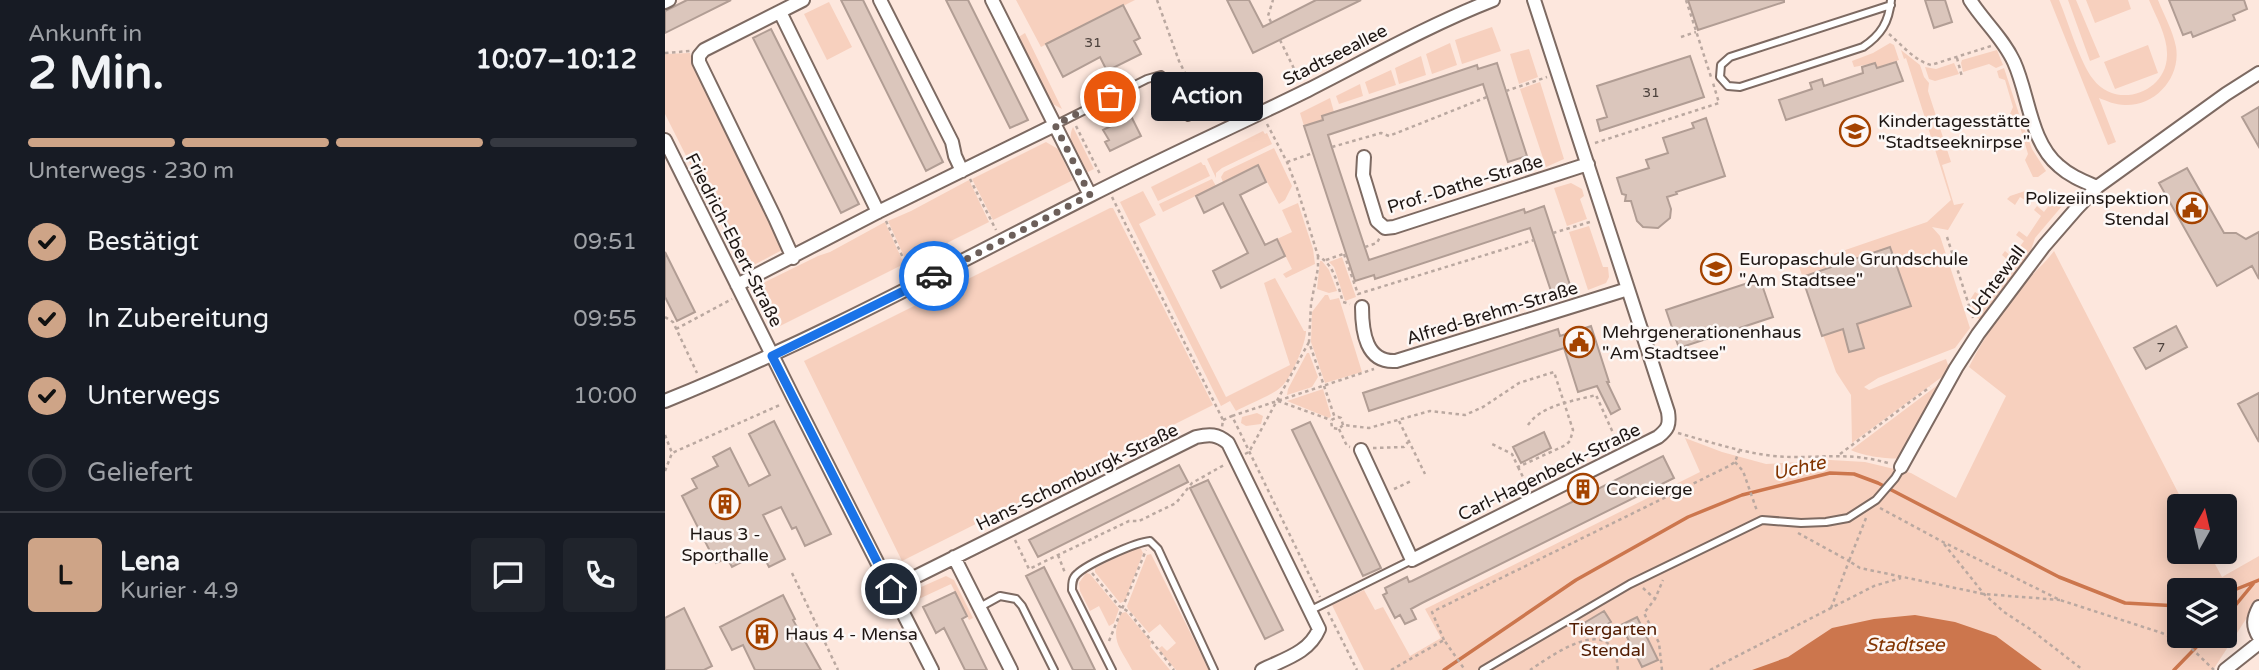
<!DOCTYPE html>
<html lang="de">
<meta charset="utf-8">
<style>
:root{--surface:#171b24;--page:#20242c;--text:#f1f3f6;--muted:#9ea1a6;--line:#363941;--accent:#cea487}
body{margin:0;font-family:"Varela Round",sans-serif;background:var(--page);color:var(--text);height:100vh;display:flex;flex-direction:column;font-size:26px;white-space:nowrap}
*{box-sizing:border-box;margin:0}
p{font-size:23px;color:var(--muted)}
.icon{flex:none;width:38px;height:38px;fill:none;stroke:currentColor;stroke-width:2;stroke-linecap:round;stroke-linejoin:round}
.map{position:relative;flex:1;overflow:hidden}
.panel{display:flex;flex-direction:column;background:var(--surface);width:665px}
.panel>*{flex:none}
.needle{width:46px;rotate:8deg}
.tools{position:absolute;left:1502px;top:494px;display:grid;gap:14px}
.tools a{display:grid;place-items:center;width:70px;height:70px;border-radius:7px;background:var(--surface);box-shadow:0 4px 18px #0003;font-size:35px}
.pin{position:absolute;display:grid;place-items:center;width:60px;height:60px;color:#fff;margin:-30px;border:4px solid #fff;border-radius:50%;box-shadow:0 2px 7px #0007}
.courier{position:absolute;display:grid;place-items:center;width:70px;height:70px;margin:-35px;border:5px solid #1a73e8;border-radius:50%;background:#fff;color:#222;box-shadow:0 2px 9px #0007}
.bubble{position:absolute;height:49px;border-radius:7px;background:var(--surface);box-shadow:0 4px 18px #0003;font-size:23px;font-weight:700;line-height:49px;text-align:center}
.head em{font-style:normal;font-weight:700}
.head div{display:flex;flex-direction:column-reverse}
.head{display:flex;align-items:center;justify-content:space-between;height:119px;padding:0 28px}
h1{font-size:46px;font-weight:700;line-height:52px}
.bar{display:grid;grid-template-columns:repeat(4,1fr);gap:10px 7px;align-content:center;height:84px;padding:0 28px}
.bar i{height:9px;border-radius:5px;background:var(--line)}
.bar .current{background:var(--accent)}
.bar p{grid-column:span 4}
.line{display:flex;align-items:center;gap:18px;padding:0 28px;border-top:2px solid var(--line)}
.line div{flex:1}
.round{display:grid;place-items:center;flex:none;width:74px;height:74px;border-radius:7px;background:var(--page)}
ol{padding:0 28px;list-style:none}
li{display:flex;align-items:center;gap:21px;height:77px}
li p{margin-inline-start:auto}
li .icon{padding:7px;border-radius:50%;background:var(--accent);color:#111;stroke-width:4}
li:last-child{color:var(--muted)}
li i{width:38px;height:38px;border:4px solid var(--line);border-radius:50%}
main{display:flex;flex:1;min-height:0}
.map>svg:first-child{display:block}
.green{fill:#f7d0be;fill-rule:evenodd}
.water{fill:#cc764d}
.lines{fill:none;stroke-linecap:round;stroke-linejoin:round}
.stream{stroke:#cc764d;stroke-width:3.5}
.building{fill:#dbc6bc;stroke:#b19d94;stroke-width:2}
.lane-casing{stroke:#7d6a62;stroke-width:10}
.street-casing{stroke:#7d6a62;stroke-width:16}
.path{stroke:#baa8a0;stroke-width:2.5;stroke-dasharray:3.5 3.5;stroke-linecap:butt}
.lane{stroke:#fff;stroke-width:6}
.street{stroke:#fff;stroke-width:12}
.done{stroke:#6c5f5a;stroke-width:7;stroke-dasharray:0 12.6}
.route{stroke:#1a73e8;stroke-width:9}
.labels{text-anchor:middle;stroke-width:5;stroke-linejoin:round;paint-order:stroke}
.number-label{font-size:14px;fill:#4d423d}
.street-label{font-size:18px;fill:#1e1613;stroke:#fdf8f6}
.poi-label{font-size:18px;fill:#1e1613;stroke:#fdf8f6;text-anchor:start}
.park-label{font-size:18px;fill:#511b00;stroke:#fdf8f6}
.water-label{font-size:19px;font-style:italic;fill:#823401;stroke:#fdf8f6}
</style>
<main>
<section class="panel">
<div class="head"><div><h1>2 Min.</h1><p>Ankunft in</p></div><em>10:07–10:12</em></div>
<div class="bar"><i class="current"></i><i class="current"></i><i class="current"></i><i></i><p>Unterwegs · 230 m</p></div>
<ol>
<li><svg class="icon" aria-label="check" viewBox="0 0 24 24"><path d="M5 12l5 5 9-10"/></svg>Bestätigt<p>09:51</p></li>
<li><svg class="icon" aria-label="check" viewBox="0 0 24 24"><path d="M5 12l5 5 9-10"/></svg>In Zubereitung<p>09:55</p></li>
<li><svg class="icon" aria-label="check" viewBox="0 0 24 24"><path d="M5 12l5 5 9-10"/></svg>Unterwegs<p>10:00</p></li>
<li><i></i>Geliefert</li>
</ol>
<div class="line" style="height:126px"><b class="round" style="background:var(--accent);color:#111">L</b><div><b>Lena</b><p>Kurier · 4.9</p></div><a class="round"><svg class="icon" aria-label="chat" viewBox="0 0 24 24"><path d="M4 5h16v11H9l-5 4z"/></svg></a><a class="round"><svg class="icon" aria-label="phone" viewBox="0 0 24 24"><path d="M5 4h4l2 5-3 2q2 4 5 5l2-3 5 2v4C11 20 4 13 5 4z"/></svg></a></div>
</section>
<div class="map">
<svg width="1594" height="670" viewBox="0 0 1594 670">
<rect width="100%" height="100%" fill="#fde7dd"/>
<path class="green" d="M351 0H470L376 47Z
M1385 0H1394C1403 21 1415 63 1428 79 1451 110 1501 93 1502 56 1503 37 1491 17 1484 0H1493C1499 15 1508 31 1511 47 1516 77 1491 106 1460 105 1450 105 1442 101 1434 98L1451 142 1443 145Z
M1403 0H1411L1435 57 1425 61Z
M1421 0H1463L1466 9 1430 23Z
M164 2 187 47 162 60 139 14Z
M827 27 836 51 797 64 790 40Z
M360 33 397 109 384 102 352 38Z
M785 43 792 65 767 74 761 54Z
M1225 43 1229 45 1234 60 1212 68 1210 63 1189 67 1187 61 1208 53Z
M1483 45 1493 73 1450 89 1439 62Z
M864 49 873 77 854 84 845 54Z
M1236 50 1255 65 1259 77 1264 83 1263 91 1286 162 1277 165 1289 205 1299 203 1283 230 1267 227 1275 236 1305 328 1290 348 1213 378 1199 387 1204 390 1281 359 1285 371 1187 443 1186 395 1171 372 1132 261 1155 254 1157 258 1262 222 1286 200 1241 58 1239 59Z
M1332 50 1338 65 1331 68 1324 64 1298 72 1296 63 1297 60Z
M25 53 27 60 113 234 118 248 117 250 87 266H77L75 263 0 114V54Z
M756 56 761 75 734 84 730 68Z
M1289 63 1294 74 1270 81 1264 79 1260 67 1271 69Z
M1339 68 1354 114 1346 117 1345 114 1348 107 1340 80 1334 78 1332 71Z
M726 70 731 85 704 94 700 82Z
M875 82 899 159 881 167 855 89Z
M695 84 698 96 674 104 671 96Z
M665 98 669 112 657 116 658 120 639 126 635 113Z
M1355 117 1367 149 1381 171 1373 177H1368L1360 160 1363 154 1353 120 1347 119Z
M408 127 429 169 421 173C414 159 400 143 408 127Z
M598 131 600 134 602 133 607 144 557 168 551 173V178L542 159Z
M381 142 393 149 408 180 328 220 307 179Z
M609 148 627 186 620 200 614 204 593 165 558 182 556 177 559 172Z
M536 162 538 165H540L545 176 493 201 486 187Z
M547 179 551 186 498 212 494 204Z
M304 180 324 222 242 263 223 221 246 211Z
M906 183 917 189 919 196 915 199 922 219 902 226 889 188Z
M1363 190 1369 194 1363 202 1355 197 1350 205 1342 199 1345 196Z
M478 191 491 215 474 224 561 397 625 365 599 283 610 278 639 331H641C641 343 626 379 616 387 608 395 582 405 571 411L565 401 556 406 455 202Z
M1391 196 1397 198V206L1370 238 1364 256 1315 320 1310 316 1305 300 1310 292 1318 297 1344 261 1337 255 1340 251 1347 257 1359 241 1351 235 1354 231 1362 237 1376 216 1369 210 1372 206 1379 212Z
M633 203 648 249 650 264 621 278 618 274 627 269 612 239 627 232 617 210Z
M445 208H448L548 405 237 561 139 361Z
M220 222 239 264 111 328 106 326 91 297V291L94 285 153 256 165 252Z
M924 226 938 267H943L944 277 941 283 923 290 904 232Z
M1389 251 1520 506H1514V551H1543L1557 577 1594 556V599L1548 670H699L667 605 699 590 710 610 718 607 745 656 776 638 760 609 1035 472 1020 438 1057 452 1101 464 1165 460 1200 462 1246 473 1291 498 1341 396 1304 367C1319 336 1341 306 1363 280 1371 270 1381 262 1389 251ZM1514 590H1559V635H1514Z
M677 257 691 297 680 301 669 267 664 262Z
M655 261H657L664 270 672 291 664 293 652 289Z
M660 295H663L665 300 674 298 697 372 660 383 646 342 647 312Z
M642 353H644L653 377 647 387 622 395 623 389Z
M1278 381 1235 458C1225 460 1194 455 1186 450Z
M658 389 666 416 664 418 622 401Z
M592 413 598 416 596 424 581 426 576 423 577 417Z
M472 547H475L478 553 460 601 455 603 430 572V568Z
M486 554 544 670H511L493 649 497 646 502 651 511 643 495 624 484 633 463 609 462 606 482 555Z
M421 573 425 574 454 609 449 623 444 626 434 606 425 611 415 591 414 583Z
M281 576 289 580 308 618 304 620 286 584 243 604 242 597 247 591Z
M461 612 487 643 485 646 505 670H467C454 645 445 641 456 613Z"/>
<path class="water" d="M1250 615 1290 622 1331 636 1377 670H1087L1123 657 1167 628 1209 619Z"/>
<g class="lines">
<path class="stream" d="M1559 594 1594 580
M1559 619 1588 584
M779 670 911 580 1023 517 1077 495 1165 473 1189 474 1213 483 1394 577 1460 603 1514 606
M1509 670 1543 635"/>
</g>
<path class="building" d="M22 0H66L0 33V11Z
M176 0H198L278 162 261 171Z
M281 0H303L363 120 345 128Z
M562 0H584L598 27 651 0H696L588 53Z
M1023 0H1119V2L1033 30Z
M1260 0H1280L1287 22 1269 28Z
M1504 0H1579L1582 9 1568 15 1570 20 1528 37 1526 32 1518 35Z
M458 5 475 38 469 41 476 54 442 71 435 57 398 77 381 44Z
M106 29 194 204 176 213 88 38Z
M1025 56 1039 97 935 131 932 120 942 117 932 86Z
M1231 62 1238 81 1121 120 1114 100 1147 89 1145 83 1157 79 1159 86 1198 73 1197 67 1210 63 1212 68Z
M832 63 862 156 843 162 818 84 663 135 668 151 704 260 859 209 860 213 879 206 907 291 888 297 865 228 710 279 709 275 690 281 639 126 658 120 657 116 688 106 812 65 813 69Z
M1594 107V147L1577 117Z
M466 116 476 136 445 151 440 142 444 140 438 130Z
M1041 118 1060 176 1011 192 1012 194 1002 197 1006 209 1005 218 993 228 978 227 972 221 966 201H960L961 195 957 194 952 178 984 168 981 160 1003 153 998 138 1029 128 1027 123Z
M593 165 601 182 575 195 600 245 612 239 620 256 556 288 548 271 583 253 558 203 539 213 531 196Z
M1522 168 1559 233H1571L1581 239 1594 232V279L1587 266 1552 286 1494 183Z
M1225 247 1246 306 1192 324 1199 348 1184 352 1178 329 1157 336 1137 277Z
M0 252 30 312 12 321 0 297Z
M1095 279 1108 317 1014 348 1001 310Z
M926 326 944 382H942L955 409 946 414 932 386 913 392 899 348 704 411 698 393 893 329 895 336Z
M1511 326 1522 347 1481 369 1469 348Z
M1594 393V442L1573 404Z
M109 421 166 534 140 546 131 527 127 529 116 507 98 515 120 559 104 567 96 552 67 567 62 558 51 563 17 496 32 488 27 479 53 466 48 457 65 448 84 486 105 475 84 434Z
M645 422 716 568 698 576 627 430Z
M879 432 886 448 856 463 848 447Z
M998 456 1009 478 757 603 746 609 751 619 740 624 735 615 730 618 718 595 722 593 720 588 742 577 744 582 747 581 911 500 906 490 926 480 931 490Z
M514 465 523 482 373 557 364 540Z
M543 480 618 630 600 639 525 488Z
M379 567 408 625 430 670H408L361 576Z
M290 592 302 616 297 619 322 670H300L279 628 271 633 258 607Z
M118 595 130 619 128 620 156 670H90L78 645 67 650 55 627Z
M19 608 47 666 39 670H0V618Z
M939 611 946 622 925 634 919 623Z
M972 617 993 660 977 667 956 625Z"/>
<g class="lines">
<g class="lane-casing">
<path id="lane" d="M1226 5 1065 57 1056 65 1055 77 1063 86 1075 87 1198 47C1216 35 1224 22 1226 0
M390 125 482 79 496 75 508 85 523 117
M315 607 335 596 351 599 357 606 389 670
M646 610 747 560
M447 670 407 590C407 584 407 578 412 574 422 564 471 542 485 541L493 549 549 670
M818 670 965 584 1097 520 1136 523 1161 522 1183 518 1211 500 1230 478 1236 468"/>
</g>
<g class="street-casing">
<path id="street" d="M215 0 287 142 290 156 297 171
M327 0 425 195
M1305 0C1319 22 1338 38 1349 62 1364 95 1365 142 1394 166 1405 176 1418 181 1432 187
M0 2 4 0
M115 12 213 212
M0 140 129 399 267 670
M699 157 698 175 712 221 720 228 729 227 923 164
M128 258 110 218 34 62V56L39 50 138 0
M72 285 213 212 390 125
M697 307C697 332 701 363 731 361L963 289
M0 401C146 342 284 267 424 196 496 159 570 126 643 90 704 59 764 25 828 0
M696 450 747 560 993 437C1003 429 1005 425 1003 412L869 0
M1236 467 1291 368 1313 334 1379 246 1412 208 1432 187 1561 94 1594 73
M289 557 346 670
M226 589 531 437C545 434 552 434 563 443L654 629C644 653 619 659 597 670
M1594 607C1588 618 1587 626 1594 637
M1560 670 1594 643"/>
</g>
<path class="path" d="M492 0 514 61 542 117
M1021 0 1046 77
M606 22 603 16 608 0
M1224 34C1237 45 1250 61 1266 65L1326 46
M1016 37 1031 32
M615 40 635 81
M0 53 25 51
M1292 58 1297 77
M841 91 882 77
M1342 119 1353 116
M602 124 622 162 632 188 653 256C670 265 672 284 678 302L685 304
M411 126 436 176
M930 143 1054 103 1048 83
M667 147 716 133 724 136 822 97
M622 162 648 153
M305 179 331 230
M447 197 558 420 557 427
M221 221 245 273
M888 233 928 221
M1282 237 1308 318
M700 247 712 243 715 237
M679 254 693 294 869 240
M653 256V268L646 304 644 342 670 418
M661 260 681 253
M0 317 8 322 32 373
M11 329 67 299
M613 401 666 420
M567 416 709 369
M558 420 567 416 655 597
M734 421 760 474
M678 425 676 418 673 417 666 420 667 428 674 429 678 425 704 428 765 411 800 415 818 407 854 383 889 372 908 430 905 441 901 445 853 467 847 454 825 443
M863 425C876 405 909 401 931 395L953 444
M674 429 682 446 685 447
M1013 433C1045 442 1075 452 1108 456 1151 460 1182 450 1226 464
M0 435 7 453
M708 448 739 447 743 442
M580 454 584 452 644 342
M1175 454 1265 387
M1070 462 1078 471 1092 511
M853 467 864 489
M0 471 7 453 117 404
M729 489 746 481
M1215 508 1278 542 1395 600 1497 633 1522 644 1549 670
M1201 518 1184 561 1195 568 1319 594 1395 600
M1133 533 1184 561 1166 608
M350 540 364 569 464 521H474L511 503 527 483 559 465
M1279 544 1319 594 1339 612 1365 629 1418 670
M393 555 400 573
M127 573 173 670
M427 573 454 606 464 612 509 670
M978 588 989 598
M663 612 692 670
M779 640 767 612 1064 466 1070 462 1074 451
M444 641 481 550
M726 670 779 640 800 670
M865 670C882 659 931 622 948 649 952 654 952 663 953 670
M997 670 994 643 979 613 990 599 998 580
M1045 670 1209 586 1236 578"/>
<use href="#lane" class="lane"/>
<use href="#street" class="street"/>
</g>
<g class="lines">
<path class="done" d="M269 276 425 195 390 125 445 97"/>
<path class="route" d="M226 589 107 356 269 276"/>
</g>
<defs>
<g id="school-ring" transform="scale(1.575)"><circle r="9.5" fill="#fdf8f6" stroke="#a44300" stroke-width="1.5"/><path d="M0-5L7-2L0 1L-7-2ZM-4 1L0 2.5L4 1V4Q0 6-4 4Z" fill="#a44300"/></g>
<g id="civic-ring" transform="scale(1.575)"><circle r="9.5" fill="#fdf8f6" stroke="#a44300" stroke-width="1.5"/><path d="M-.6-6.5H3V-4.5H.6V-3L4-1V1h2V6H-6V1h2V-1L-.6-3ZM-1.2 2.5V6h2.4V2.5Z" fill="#a44300"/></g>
<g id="building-ring" transform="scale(1.575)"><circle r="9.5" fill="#fdf8f6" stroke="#a44300" stroke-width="1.5"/><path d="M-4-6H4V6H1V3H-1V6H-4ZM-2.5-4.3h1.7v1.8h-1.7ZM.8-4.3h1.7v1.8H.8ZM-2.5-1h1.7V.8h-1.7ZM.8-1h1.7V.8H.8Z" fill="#a44300"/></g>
</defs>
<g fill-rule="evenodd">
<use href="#school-ring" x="1190" y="131"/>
<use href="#civic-ring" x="1527" y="208"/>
<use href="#school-ring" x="1051" y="269"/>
<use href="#civic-ring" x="914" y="342"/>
<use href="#building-ring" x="918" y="489"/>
<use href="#building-ring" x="60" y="504"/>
<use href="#building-ring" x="97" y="634"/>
</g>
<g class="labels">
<g class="number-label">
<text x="428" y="47">31</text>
<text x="986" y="97">31</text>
<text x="1496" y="352">7</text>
</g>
<g class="street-label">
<text transform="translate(670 55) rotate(-27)" y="6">Stadtseeallee</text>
<text transform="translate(800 184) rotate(-17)" y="6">Prof.-Dathe-Straße</text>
<text transform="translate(69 240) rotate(63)" y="6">Friedrich-Ebert-Straße</text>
<text transform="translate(1331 281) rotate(-53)" y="6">Uchtewall</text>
<text transform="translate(827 313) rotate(-17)" y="6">Alfred-Brehm-Straße</text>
<text transform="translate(884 472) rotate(-26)" y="6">Carl-Hagenbeck-Straße</text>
<text transform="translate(412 477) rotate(-26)" y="6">Hans-Schomburgk-Straße</text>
</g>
<g class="poi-label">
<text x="1213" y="127">Kindertagesstätte<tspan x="1213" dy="21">"Stadtseeknirpse"</tspan></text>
<text x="1504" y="204" text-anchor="end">Polizeiinspektion<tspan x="1504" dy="21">Stendal</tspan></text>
<text x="1074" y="265">Europaschule Grundschule<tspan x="1074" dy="21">"Am Stadtsee"</tspan></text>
<text x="937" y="338">Mehrgenerationenhaus<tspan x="937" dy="21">"Am Stadtsee"</tspan></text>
<text x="941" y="495">Concierge</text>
<text x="60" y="540" text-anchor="middle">Haus 3 -<tspan x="60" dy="21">Sporthalle</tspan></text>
<text x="120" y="640">Haus 4 - Mensa</text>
</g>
<g class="park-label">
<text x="948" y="635">Tiergarten<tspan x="948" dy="21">Stendal</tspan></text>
</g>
<g class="water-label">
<text transform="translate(1134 467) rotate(-13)" y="7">Uchte</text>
<text x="1240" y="651">Stadtsee</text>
</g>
</g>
</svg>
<div class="tools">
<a><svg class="needle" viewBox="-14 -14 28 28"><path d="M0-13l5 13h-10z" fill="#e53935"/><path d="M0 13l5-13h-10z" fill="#9ea1a6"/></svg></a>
<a><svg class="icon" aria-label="layers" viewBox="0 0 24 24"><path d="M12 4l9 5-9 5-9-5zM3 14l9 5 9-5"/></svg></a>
</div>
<div class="pin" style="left:445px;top:97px;background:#ea580c"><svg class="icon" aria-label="bag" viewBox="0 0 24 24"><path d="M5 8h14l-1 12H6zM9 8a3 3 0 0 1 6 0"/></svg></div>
<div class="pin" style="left:226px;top:589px;background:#1f2937"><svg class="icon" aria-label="home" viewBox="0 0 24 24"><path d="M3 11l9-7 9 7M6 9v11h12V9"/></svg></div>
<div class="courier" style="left:269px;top:276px"><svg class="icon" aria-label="car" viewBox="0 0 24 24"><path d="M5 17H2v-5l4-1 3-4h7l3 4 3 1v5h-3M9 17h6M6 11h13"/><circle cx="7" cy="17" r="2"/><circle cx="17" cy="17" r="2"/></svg></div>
<div class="bubble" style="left:486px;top:72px;width:112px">Action</div>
</div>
</main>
